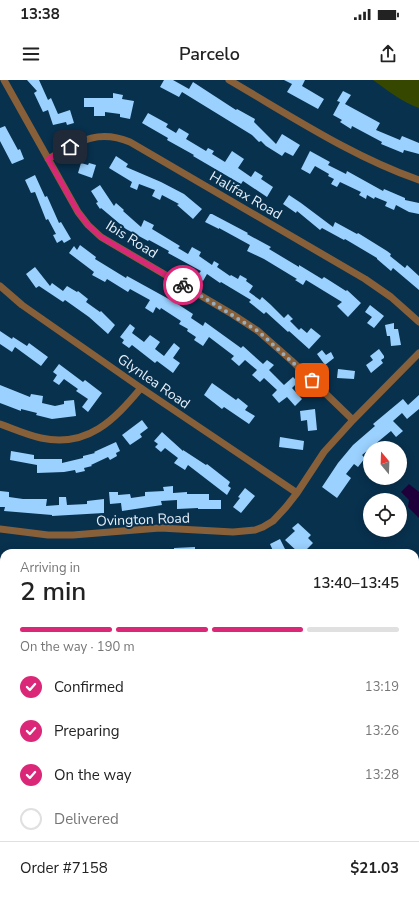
<!DOCTYPE html>
<meta charset="utf-8">
<style>
:root{--surface:#fff;--page:#f6f6f6;--text:#222;--muted:#767676;--line:#e0e0e0;--accent:#db2777}
body{margin:0;font-family:"Nunito Sans",sans-serif;background:var(--page);color:var(--text);height:100vh;display:flex;flex-direction:column;font-size:15px;white-space:nowrap}
*{box-sizing:border-box;margin:0}
p{font-size:13px;color:var(--muted)}
.icon{flex:none;width:22px;height:22px;fill:none;stroke:currentColor;stroke-width:2;stroke-linecap:round;stroke-linejoin:round}
.map{position:relative;flex:1;overflow:hidden}
.details{position:absolute;left:0px;top:469px;width:419px;height:352px;display:flex;flex-direction:column;background:var(--surface);border-radius:12px 12px 0 0;box-shadow:0 2px 10px #0003}
.details>*{flex:none}
.needle{width:26px;rotate:341deg}
.fabs{position:absolute;left:363px;top:361px;display:grid;gap:8px}
.fabs a{display:grid;place-items:center;width:44px;height:44px;border-radius:50%;background:var(--surface);box-shadow:0 2px 10px #0003;font-size:20px}
.pin{position:absolute;display:grid;place-items:center;width:34px;height:34px;color:#fff;margin:-17px;border-radius:8px;box-shadow:0 2px 6px #0006}
.courier{position:absolute;display:grid;place-items:center;width:40px;height:40px;margin:-20px;border:3px solid #db2777;border-radius:50%;background:#fff;color:#222;box-shadow:0 1px 5px #0007}
.head em{font-style:normal;font-weight:600}
.head div{display:flex;flex-direction:column-reverse}
.head{display:flex;align-items:center;justify-content:space-between;height:68px;padding:0 20px}
h1{font-size:26px;font-weight:600;line-height:30px}
.bar{display:grid;grid-template-columns:repeat(4,1fr);gap:6px 4px;align-content:center;height:48px;padding:0 20px}
.bar i{height:5px;border-radius:3px;background:var(--line)}
.bar .on{background:var(--accent)}
.bar p{grid-column:span 4}
.line{display:flex;align-items:center;gap:10px;padding:0 20px;border-top:1px solid var(--line)}
.line div{flex:1}
ol{padding:0 20px;list-style:none}
li{display:flex;align-items:center;gap:12px;height:44px}
li p{margin-inline-start:auto}
li .icon{padding:4px;border-radius:50%;background:var(--accent);color:#fff;stroke-width:4}
li:last-child{color:var(--muted)}
li i{width:22px;height:22px;border:2px solid var(--line);border-radius:50%}
.status{display:flex;justify-content:space-between;align-items:center;height:28px;padding:0 20px;background:var(--surface);direction:ltr}
.status svg{height:11px;fill:currentColor}
header{display:flex;justify-content:space-between;align-items:center;height:52px;padding:0 20px;background:var(--surface);font-size:18px;font-weight:600}
.map>svg:first-child{display:block}
.green{fill:#364800}
.water{fill:#20003a}
.building{fill:#9bd1fe}
.lines{fill:none;stroke-linecap:round;stroke-linejoin:round}
.minor{stroke:#875f38;stroke-width:7}
.done{stroke:#98adbe;stroke-width:4;stroke-dasharray:0 7.2}
.route{stroke:#db2777;stroke-width:5}
.labels{text-anchor:middle;stroke-width:4;stroke-linejoin:round;paint-order:stroke}
.street-label{font-size:14px;fill:#e6f0fa;stroke:#08314e}
</style>
<div class="status"><b>13:38</b><svg viewBox="0 0 49 12"><path d="M0 12V9h3v3zM5 12V6h3v6zM10 12V3h3v9zM15 12V0h3v12zM26 1h20v11H26zM47 4h2v5h-2z"/></svg></div>
<header><svg class="icon" aria-label="menu" viewBox="0 0 24 24"><path d="M4 6h16M4 12h16M4 18h16"/></svg>Parcelo<svg class="icon" aria-label="share" viewBox="0 0 24 24"><path d="M12 15V3M7 8l5-5 5 5M5 13v7h14v-7"/></svg></header>
<div class="map">
<svg width="419" height="821" viewBox="0 0 419 821">
<rect width="100%" height="100%" fill="#08314e"/>
<path class="green" d="M373 0H419V28C402 22 387 10 373 0Z
M0 519 4 531V582H0Z
M312 817H372L373 821H289Z"/>
<path class="water" d="M409 404 419 412V438L408 427 409 420 401 412Z
M415 505 419 510V607L415 609Z
M0 582H4V684L0 683V589L1 588Z"/>
<path class="building" d="M27 0H39L48 20 51 18 58 34 70 30 74 43 67 45 66 42 53 45 48 30 43 32 34 13 37 11Z
M164 0H173L189 9 193 2 236 30 237 29 255 39 254 42 276 64 282 54 300 65 293 76 285 72 282 76 266 66 261 61 259 62 252 55 182 12 179 17 160 7Z
M284 0H305L302 6 324 19 318 29 287 12 292 4Z
M343 11 351 15 345 24 380 43 376 50 400 60 402 56 419 63V74L404 70 403 73 381 64 382 62 352 46 351 49 340 42 342 40 333 35 340 22 337 21Z
M113 13 123 15 122 19 134 21 130 39 120 37V34L105 32V36H94V27H84V18H113Z
M148 33 168 44 166 47 176 53 179 48 189 54 186 59 206 71 208 68 214 71 212 74 225 82 232 71 244 79 238 88 251 97 255 91 263 96 261 99 273 107 267 117 243 101 241 104 193 76 194 75 167 60 168 58 142 43Z
M5 46 18 70 20 69 24 79 12 84 0 61V48Z
M310 71 330 82 328 85 346 94 347 91 383 111 384 109 405 118V120L419 123V134L409 132 396 125 394 130 385 126 387 122 375 117 374 119 367 115 366 119 359 115 361 112 340 102 337 107 331 104 334 99 328 96 329 94 315 86 310 94 301 89Z
M116 76 128 84 126 87 161 102 184 114 202 129 193 139 177 125 179 124 162 115 160 120 152 116 155 110 139 104 137 110 130 107 132 102 109 88Z
M81 83 88 85 89 83 96 85 92 98 78 93Z
M35 95 45 117 47 116 59 143 61 142 71 159 64 163 62 160 57 163 53 155 56 154 48 139 46 140 35 112 31 113 25 100Z
M100 105 114 126 116 123 124 130 123 131 141 147 144 140 154 145 152 149 180 166 178 168 188 174 192 167 201 172 199 176 212 185 214 181 219 184 217 187 230 196 231 195 238 199 240 195 247 199 246 201 253 206 249 212 260 220 262 217 271 225 284 238 288 234 293 239 290 241 299 250 301 248 307 253 311 248 321 256 309 269 289 251 288 252 266 232 264 234 249 222 251 220 221 202 220 203 207 194 203 201 196 197 201 191 168 173 169 171 149 160 148 161 126 149 101 128 100 129 96 123 98 122 91 111Z
M289 115 301 123 333 147 335 142 357 154 358 153 387 171 391 174 390 176 405 188 407 185 419 196V210L393 188 391 191 377 179V178L345 159 344 160 322 148 320 150 297 131 296 133 283 124Z
M210 134H212L248 153 247 154 271 167 269 169 299 187V185L322 199 324 197 346 211 347 210 361 223 348 237 337 226 342 222 306 200 303 205 295 200 297 199 264 179 247 171 250 165 219 148V149L205 142Z
M80 165 96 177 95 179 126 198 127 196 176 223 193 234 191 238 203 246 205 242 241 268 243 266 263 284 267 280 274 285 269 290 284 305 293 297 298 302 292 308 302 319 295 326 287 317 279 323 272 315 277 310 264 298 260 302 252 295 257 290 245 280 239 286 231 279 234 276 209 257 203 266 194 260 196 257 187 251 188 249 179 244 181 241 161 228 160 230 156 227 153 233 145 228 150 220 130 209 128 212 107 199 105 202 92 195 94 192 69 173 74 166 77 170Z
M35 187 50 206 52 203 63 211 67 206 77 212 78 211 88 219 86 222 100 232 101 231 115 245 108 254 89 237 65 220 63 222 39 206 36 208 26 194Z
M370 225 384 236 374 248 367 243 372 237 365 232Z
M394 243V249H398L401 265 391 266 390 256H387L385 245Z
M130 244 135 248 132 253 144 262 150 255 160 262 155 269 164 276 174 263 180 268 173 278 180 283 173 293 157 281 155 283 132 265 129 268 122 263 124 260 120 257Z
M0 251 12 259 13 257 27 266 29 263 48 277 41 286 15 267 12 272 0 264Z
M379 269 384 276V278L381 280 383 283 371 293 366 285 373 280 370 276Z
M322 270 326 275 331 272 334 278 325 285 317 274Z
M59 284 83 302 85 300 102 313 88 332 82 327 88 319 76 311 78 309 64 299 59 305 53 301 57 295 53 292Z
M338 289 355 291 354 299 337 298Z
M212 303 236 320 238 318 248 326 245 330 255 336 249 344 224 327 222 329 204 315Z
M0 305 30 317 31 314 43 316 42 323 55 326 64 324V321L74 320 76 336 52 339 36 335 37 333 21 329V331L0 323Z
M419 315V329L407 339 402 333 393 341 403 351 396 357 391 351 362 375 365 378 358 387 354 384 346 394 351 398 337 418 322 407 338 383 353 365 375 346 373 344 403 319 408 325Z
M315 329 317 350 308 351 307 340 301 341 300 331Z
M142 340 148 348 140 354 142 357 130 365 122 355Z
M162 352 183 371V370L206 385 207 384 230 402 228 406 231 408 227 415 188 385 185 390 174 383 178 378 165 368 161 372 155 367 158 364 154 361Z
M280 357 304 361 303 370 279 367Z
M116 362 120 371 116 373 117 376 110 380 108 377 91 385 92 386 84 388 85 391 76 393 75 390 64 392 37 393V385L10 380 11 371 34 375V379H62V383L83 378V376L95 373 94 372Z
M173 406V413L187 412V414H209V420H221V429H198V428L177 429V420L161 421 162 425 122 431 121 423 110 424 109 412H118V415L130 414 131 418 145 416V412L164 411 163 407Z
M245 408 255 416 241 433 233 427 240 418 238 417Z
M0 411 9 412V417L23 419H47L46 426 59 425V417H66L67 425 87 424V421L104 419V433L52 436V435L4 431 5 427H0Z
M298 443 311 455 308 458 313 463 303 473H299L285 460 295 451 292 448Z
M280 459 287 473H274L270 464Z
M195 467V473H174V468Z"/>
<g class="lines">
<path class="minor" d="M4 0 78 132 88 145 101 157 232 234 258 251 292 281 353 340
M229 0C291 36 351 76 419 100
M48 79C77 63 96 48 130 62L365 199 391 217 419 242
M0 206 22 225 141 308 297 413
M0 344C14 349 27 355 41 358 88 368 114 340 141 308
M0 449 48 455H73L160 448 233 452 255 450 263 447 273 441 286 427 297 413 324 372 353 340 419 273
M415 782 419 780
M190 817 191 821
M247 821 269 817"/>
</g>
<g class="lines">
<path class="done" d="M183 205 258 251 312 300"/>
<path class="route" d="M70 67 48 79 78 132 88 145 101 157 183 205"/>
</g>
<g class="labels">
<g class="street-label">
<text transform="translate(246 115) rotate(30)" y="5">Halifax Road</text>
<text transform="translate(132 159) rotate(32)" y="5">Ibis Road</text>
<text transform="translate(154 301) rotate(35)" y="5">Glynlea Road</text>
<text transform="translate(143 439) rotate(-2)" y="5">Ovington Road</text>
</g>
</g>
</svg>
<div class="fabs">
<a><svg class="needle" viewBox="-14 -14 28 28"><path d="M0-13l5 13h-10z" fill="#e53935"/><path d="M0 13l5-13h-10z" fill="#767676"/></svg></a>
<a><svg class="icon" aria-label="locate" viewBox="0 0 24 24"><circle cx="12" cy="12" r="6"/><path d="M12 2v4M12 18v4M2 12h4M18 12h4"/></svg></a>
</div>
<div class="pin" style="left:312px;top:300px;background:#ea580c"><svg class="icon" aria-label="bag" viewBox="0 0 24 24"><path d="M5 8h14l-1 12H6zM9 8a3 3 0 0 1 6 0"/></svg></div>
<div class="pin" style="left:70px;top:67px;background:#1f2937"><svg class="icon" aria-label="home" viewBox="0 0 24 24"><path d="M3 11l9-7 9 7M6 9v11h12V9"/></svg></div>
<div class="courier" style="left:183px;top:205px"><svg class="icon" aria-label="bike" viewBox="0 0 24 24"><circle cx="6" cy="16" r="4"/><circle cx="18" cy="16" r="4"/><path d="M6 16l4-8h5l3 8M10 8l3 8H6M13 5h3"/></svg></div>
<section class="details">
<div class="head"><div><h1>2 min</h1><p>Arriving in</p></div><em>13:40–13:45</em></div>
<div class="bar"><i class="on"></i><i class="on"></i><i class="on"></i><i></i><p>On the way · 190 m</p></div>
<ol>
<li><svg class="icon" aria-label="check" viewBox="0 0 24 24"><path d="M5 12l5 5 9-10"/></svg>Confirmed<p>13:19</p></li>
<li><svg class="icon" aria-label="check" viewBox="0 0 24 24"><path d="M5 12l5 5 9-10"/></svg>Preparing<p>13:26</p></li>
<li><svg class="icon" aria-label="check" viewBox="0 0 24 24"><path d="M5 12l5 5 9-10"/></svg>On the way<p>13:28</p></li>
<li><i></i>Delivered</li>
</ol>
<div class="line" style="height:52px"><div>Order #7158</div><b>$21.03</b></div>
</section>
</div>
